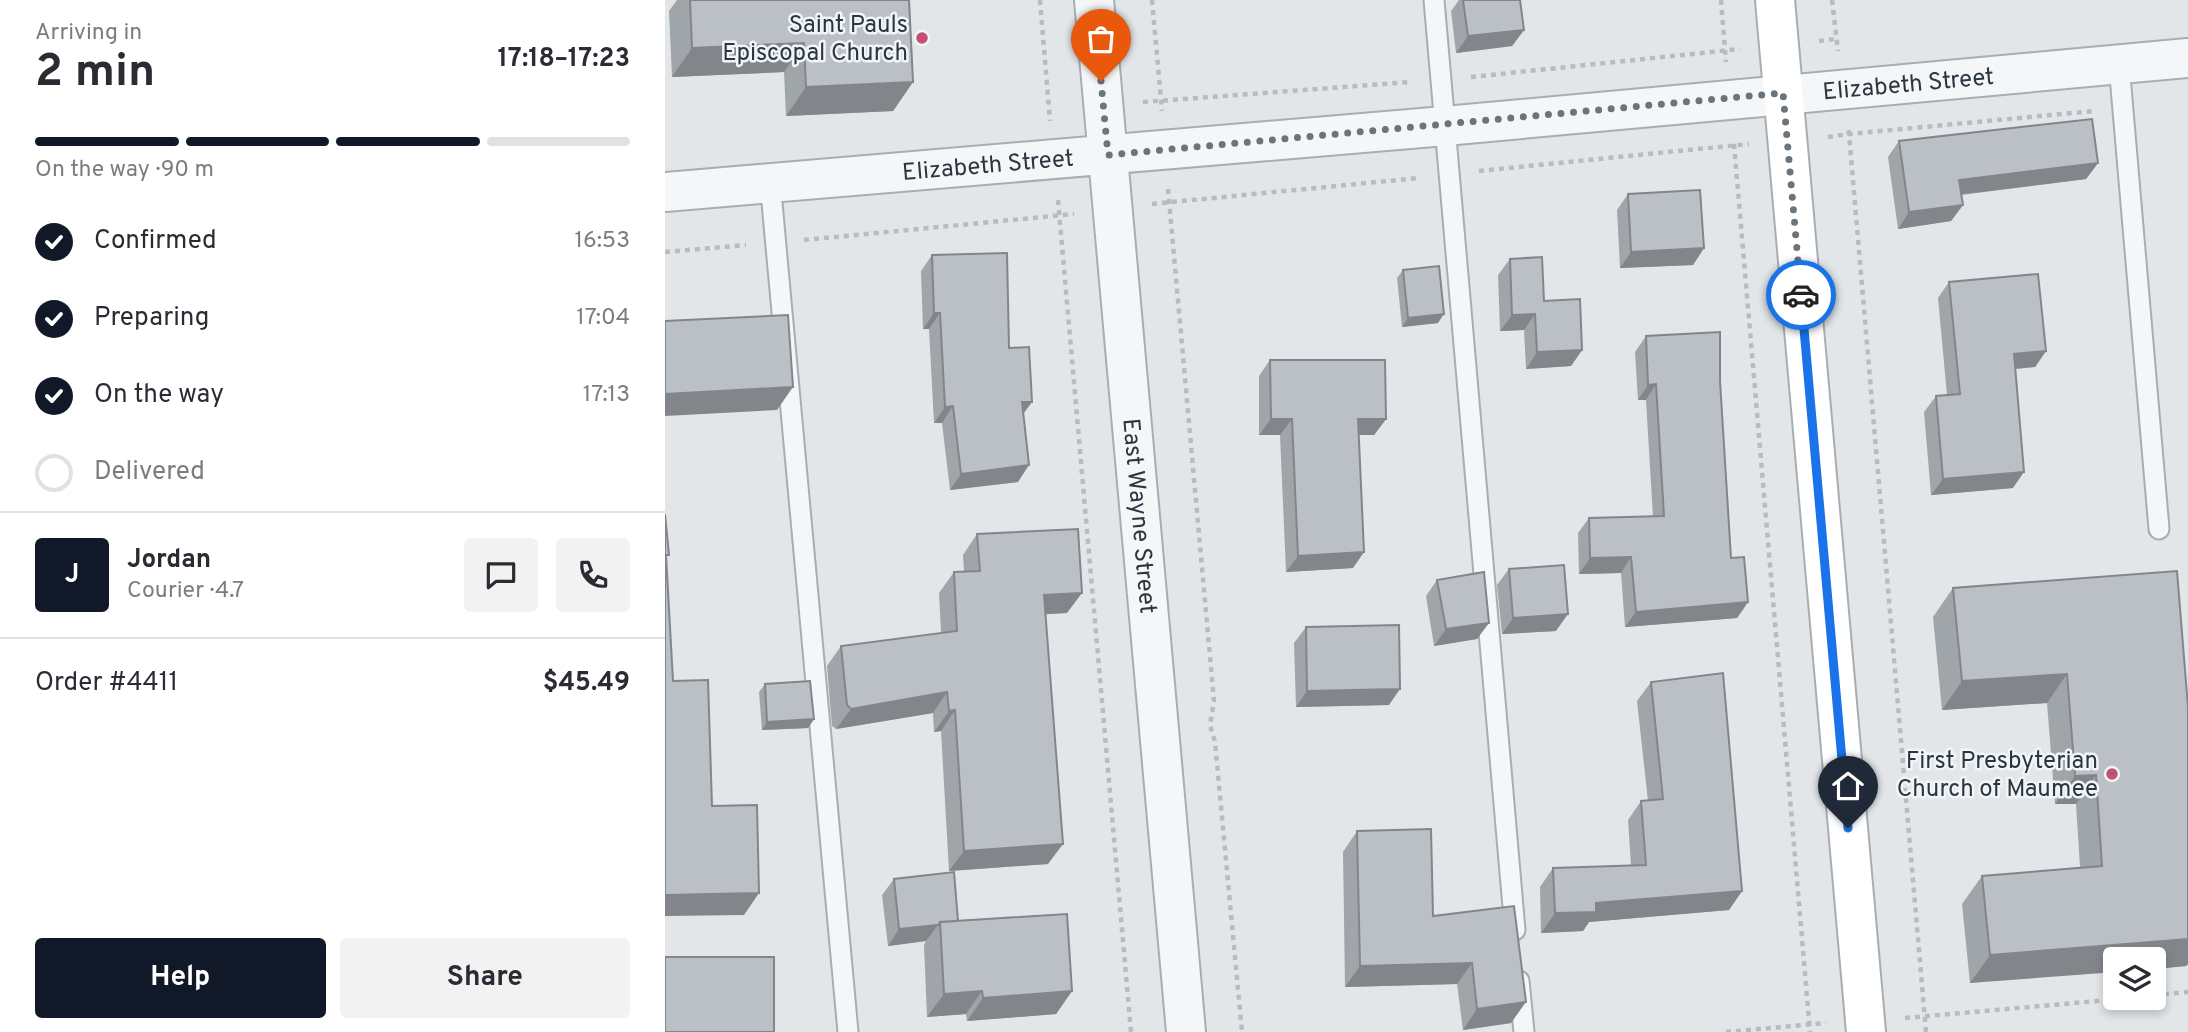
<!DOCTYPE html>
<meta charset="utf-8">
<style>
:root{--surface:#fff;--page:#f2f2f3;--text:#2b2b33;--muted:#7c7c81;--line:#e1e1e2;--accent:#111827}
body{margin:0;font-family:Overpass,sans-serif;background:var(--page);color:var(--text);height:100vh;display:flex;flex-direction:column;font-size:26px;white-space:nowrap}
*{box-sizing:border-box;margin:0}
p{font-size:23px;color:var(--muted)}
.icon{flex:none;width:38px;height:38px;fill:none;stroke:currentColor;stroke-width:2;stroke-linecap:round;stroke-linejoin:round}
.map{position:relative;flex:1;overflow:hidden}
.panel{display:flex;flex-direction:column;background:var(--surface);width:665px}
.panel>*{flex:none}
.fabs{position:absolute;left:1438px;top:947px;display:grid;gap:14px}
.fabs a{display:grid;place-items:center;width:63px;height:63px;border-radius:7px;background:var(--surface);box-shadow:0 4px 10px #0003;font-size:35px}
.pin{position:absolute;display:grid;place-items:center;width:60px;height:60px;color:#fff;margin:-72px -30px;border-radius:50% 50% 50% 0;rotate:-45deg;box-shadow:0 0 7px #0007}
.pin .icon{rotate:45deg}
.courier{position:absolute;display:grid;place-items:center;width:70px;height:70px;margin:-35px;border:5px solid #1a73e8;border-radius:50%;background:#fff;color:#222;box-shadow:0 2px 9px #0007}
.overview em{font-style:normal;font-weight:700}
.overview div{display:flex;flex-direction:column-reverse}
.overview{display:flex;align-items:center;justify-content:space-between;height:119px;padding:0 35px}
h1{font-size:46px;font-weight:700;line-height:52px}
.bar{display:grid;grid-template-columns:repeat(4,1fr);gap:10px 7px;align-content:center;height:84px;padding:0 35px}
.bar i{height:9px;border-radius:5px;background:var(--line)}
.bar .current{background:var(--accent)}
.bar p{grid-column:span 4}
.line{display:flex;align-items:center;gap:18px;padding:0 35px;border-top:2px solid var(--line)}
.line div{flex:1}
.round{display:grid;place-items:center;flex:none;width:74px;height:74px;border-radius:7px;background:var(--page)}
ol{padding:0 35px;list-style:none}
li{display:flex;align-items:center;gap:21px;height:77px}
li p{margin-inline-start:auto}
li .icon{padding:7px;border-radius:50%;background:var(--accent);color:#fff;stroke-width:4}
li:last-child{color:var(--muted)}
li i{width:38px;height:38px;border:4px solid var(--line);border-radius:50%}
.cta{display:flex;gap:14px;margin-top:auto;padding:14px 35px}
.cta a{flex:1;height:80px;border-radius:7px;background:var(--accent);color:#fff;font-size:28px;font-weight:700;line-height:80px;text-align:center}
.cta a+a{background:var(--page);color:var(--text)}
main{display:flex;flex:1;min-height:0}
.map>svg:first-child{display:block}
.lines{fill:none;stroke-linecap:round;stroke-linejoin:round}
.lane-casing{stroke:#a7aeb3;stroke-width:23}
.street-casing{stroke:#a7aeb3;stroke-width:42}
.secondary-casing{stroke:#a7aeb3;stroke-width:42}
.path{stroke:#b8bcc1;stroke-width:4.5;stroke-dasharray:5 5;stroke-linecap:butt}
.lane{stroke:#f5f6f8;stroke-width:19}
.street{stroke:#f5f6f8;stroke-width:38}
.secondary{stroke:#fff;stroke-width:38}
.wall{fill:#a0a5aa}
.shaded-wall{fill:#82868b}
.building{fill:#bac0c6;stroke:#82868b;stroke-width:2}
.done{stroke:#6b747b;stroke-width:7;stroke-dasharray:0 12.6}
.route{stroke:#1a73e8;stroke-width:9}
.poi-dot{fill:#c45175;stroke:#f2f5f7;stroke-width:2.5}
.labels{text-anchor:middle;stroke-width:5;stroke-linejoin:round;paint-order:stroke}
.poi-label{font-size:24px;fill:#2b3640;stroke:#f2f5f7;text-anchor:end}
.street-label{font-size:24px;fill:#2b3640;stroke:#f2f5f7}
</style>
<main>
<section class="panel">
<div class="overview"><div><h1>2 min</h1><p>Arriving in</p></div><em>17:18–17:23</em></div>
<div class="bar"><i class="current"></i><i class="current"></i><i class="current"></i><i></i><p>On the way · 90 m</p></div>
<ol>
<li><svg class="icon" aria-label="check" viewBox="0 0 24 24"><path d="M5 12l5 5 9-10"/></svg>Confirmed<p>16:53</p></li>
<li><svg class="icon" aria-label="check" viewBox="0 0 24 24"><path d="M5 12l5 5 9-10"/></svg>Preparing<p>17:04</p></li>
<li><svg class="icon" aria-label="check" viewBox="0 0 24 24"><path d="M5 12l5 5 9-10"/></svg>On the way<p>17:13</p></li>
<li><i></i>Delivered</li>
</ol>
<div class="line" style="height:126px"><b class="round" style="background:var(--accent);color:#fff">J</b><div><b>Jordan</b><p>Courier · 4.7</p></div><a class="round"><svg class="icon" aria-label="chat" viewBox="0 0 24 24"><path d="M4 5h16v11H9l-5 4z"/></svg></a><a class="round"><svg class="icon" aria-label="phone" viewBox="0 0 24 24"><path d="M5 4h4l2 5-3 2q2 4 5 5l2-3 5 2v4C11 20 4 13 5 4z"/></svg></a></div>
<div class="line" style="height:91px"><div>Order #4411</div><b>$45.49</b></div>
<div class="cta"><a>Help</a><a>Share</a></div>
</section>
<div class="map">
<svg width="1523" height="1032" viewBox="0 0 1523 1032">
<rect width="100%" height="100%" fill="#e2e6e9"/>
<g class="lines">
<g class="lane-casing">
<path id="lane" d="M769 0 850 930
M1454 64 1494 529
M105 181 183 1032
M854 981 859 1032"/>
</g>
<g class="street-casing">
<g id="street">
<path id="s1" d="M429 0 521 1032"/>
<path id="s2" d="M0 192 780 126 1523 58"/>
</g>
</g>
<g class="secondary-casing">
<path id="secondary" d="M1110 0 1201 1032"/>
</g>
<path class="path" d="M375 0 385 121
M487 0 497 111
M1056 0 1061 62
M1167 0 1173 51
M1154 41 1170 39
M806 77 1075 49
M478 102 745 82
M1163 137 1184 134 1183 129
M1069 144 1145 1032
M814 171 1084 144
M503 189 549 701 545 725 550 742 577 1032
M393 200 466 1032
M487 204 753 178
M139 240 409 214
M0 252 81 245
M1489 995 1523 992
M1240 1018 1466 998
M1061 1032 1161 1023
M1261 1032 1184 134 1429 111"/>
<use href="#lane" class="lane"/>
<use href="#street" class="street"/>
<use href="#secondary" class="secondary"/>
</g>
<path class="wall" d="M12 0H244L248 82 228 111 121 116 119 72 7 77 4 11Z
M794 0H855L859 30 847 46 791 53 786 11Z
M1234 141 1433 163 1421 179 1296 195 1298 205 1286 221 1233 229 1223 157Z
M963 194 1039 248 1028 265 955 268 952 210Z
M267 255 344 348 367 402 358 414 353 482 285 490 277 423H269L264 329H258L256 271Z
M845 259 917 350 906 366 861 369 859 330 835 331 833 275Z
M738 270 773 323 737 327 732 278Z
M1284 282 1381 351 1370 367 1350 369 1348 488 1266 495 1259 412 1271 396 1282 395 1273 298Z
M981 336 1055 381 1066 558 1083 602 1072 618 960 627 956 573 914 574 913 533 924 518 988 517 981 400H973L970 352Z
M605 360 721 419 709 435H694L688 568 621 572 615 435H594V376Z
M312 534 402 613 381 614 383 864 284 871 276 731 269 732 268 713 171 729 167 726 162 666 176 646 276 633 274 593 289 572H299L298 555Z
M844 569 891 631 837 634 832 585Z
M1512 571 1523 964 1521 966 1489 969V959L1305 983 1297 904 1317 876 1415 867 1411 804H1390L1382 703 1277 710 1268 617 1288 588Z
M772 580 812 639 769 646 761 596Z
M641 627 724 705 631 707 629 643Z
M986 682 1077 891 1064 910 924 922 918 931 876 933 875 887 888 868 966 865 963 820 976 801H983L972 701Z
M100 684 149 719 143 728 97 730 94 692Z
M692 831 768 916 849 906 846 1023 798 1030 792 984 680 987 678 852Z
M229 879 293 921 407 991 391 1014 302 1021 301 1014 262 1017 259 945 261 941 223 946 217 895Z"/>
<path class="shaded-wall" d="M859 30 847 46 791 53 803 36Z
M139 43 119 72 7 77 27 48Z
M248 82 228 111 121 116 141 87Z
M1433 163 1421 179 1283 196 1294 180Z
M1298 205 1286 221 1233 229 1244 212Z
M1039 248 1028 265 955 268 966 252Z
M269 313H275L264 329H258Z
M779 314 773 323 737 327 743 318Z
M870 314 859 330 835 331 847 315Z
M917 350 906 366 861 369 872 352Z
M1381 351 1370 367 1338 370 1349 354Z
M991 384 981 400H973L983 385Z
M128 387 112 410 0 416V394Z
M357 402H367L355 418Z
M288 406 277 423H269L280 407Z
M606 419H627L615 435H594Z
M693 419H721L709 435H682Z
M364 465 353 482 285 490 296 474Z
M1359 472 1348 488 1266 495 1278 479Z
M699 552 688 568 621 572 633 556Z
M966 557 956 573 914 574 925 558Z
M417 593 402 613 365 615 379 595Z
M1083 602 1072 618 960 627 971 612Z
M903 614 891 631 837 634 848 618Z
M824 623 812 639 769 646 781 629Z
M1402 674 1382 703 1277 710 1297 681Z
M735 689 724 705 631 707 642 691Z
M282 692 268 713 171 729 186 709Z
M290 710 276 731 269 732 284 711Z
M149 719 143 728 97 730 102 722Z
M1431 775 1411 804H1390L1410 776Z
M398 844 383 864 284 871 299 851Z
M1077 891 1064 910 924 922 918 931 876 933 890 913 931 903Z
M94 893 79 915 0 916V895Z
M273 925 261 941 223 946 234 929Z
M1523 939V964L1521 966 1489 969V959H1451V972L1305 983 1325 955Z
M807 963 792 984 680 987 695 966Z
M317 991 301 1014 262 1017 279 994Z
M407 991 391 1014 302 1021 318 998Z
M861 1002 846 1023 798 1030 812 1009Z"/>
<path class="building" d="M25 0H244L248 82 141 87 139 43 27 48Z
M798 0H855L859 30 803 36Z
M1427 119 1433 163 1294 180 1298 205 1244 212 1234 141Z
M1035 190 1039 248 966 252 963 194Z
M342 253 344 348 364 347 367 402H357L364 465 296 474 288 406 280 407 275 313H269L267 255Z
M877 257 879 301 915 299 917 350 872 352 870 314 847 315 845 259Z
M774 266 779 314 743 318 738 270Z
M1373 274 1381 351 1349 354 1359 472 1278 479 1271 396 1295 394 1284 282Z
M123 315 128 387 0 394V321Z
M1055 332V381L1066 558 1079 557 1083 602 971 612 966 557 925 558 924 518 999 516 991 384 983 385 981 336Z
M605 360H720L721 419H693L699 552 633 556 627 419H606Z
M0 514 4 555H1L8 681 43 680 47 806 92 805 94 893 0 895Z
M413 529 417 593 379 595 398 844 299 851 290 710 284 711 282 692 186 709 182 705 176 646 292 631 289 572 315 571 312 534Z
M899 565 903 614 848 618 844 569Z
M1512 571 1523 707V939L1325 955 1317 876 1437 866 1431 775 1410 776 1402 674 1297 681 1288 588Z
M819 572 824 623 781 629 772 580Z
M734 625 735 689 642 691 641 627Z
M1058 673 1077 891 931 903V912L890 913 888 868 981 865 976 801 998 799 986 682Z
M145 681 149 719 102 722 100 684Z
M766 829 768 916 849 906 861 1002 812 1009 807 963 695 966 692 831Z
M289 872 293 921 275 922 273 925 234 929 229 879Z
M402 914 407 991 318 998 317 991 279 994 275 922Z
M0 957H109V1032H0Z"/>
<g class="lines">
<path class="done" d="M436 81 443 155 1118 93 1136 295"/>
<path class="route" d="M1136 295 1183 828"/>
</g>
<g class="poi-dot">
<circle cx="257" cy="38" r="7"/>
<circle cx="1447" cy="774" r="7"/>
</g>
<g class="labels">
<g class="poi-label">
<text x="243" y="32">Saint Pauls<tspan x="243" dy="28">Episcopal Church</tspan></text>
<text x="1433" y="768">First Presbyterian<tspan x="1433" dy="28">Church of Maumee</tspan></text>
</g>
<g class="street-label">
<text dy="8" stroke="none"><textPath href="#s2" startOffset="1248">Elizabeth Street</textPath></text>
<text dy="8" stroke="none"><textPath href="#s2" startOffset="324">Elizabeth Street</textPath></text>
<text dy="8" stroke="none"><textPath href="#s1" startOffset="518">East Wayne Street</textPath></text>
</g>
</g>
</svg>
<div class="fabs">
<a><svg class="icon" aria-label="layers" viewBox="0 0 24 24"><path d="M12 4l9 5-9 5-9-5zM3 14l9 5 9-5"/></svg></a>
</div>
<div class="pin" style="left:436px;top:81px;background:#ea580c"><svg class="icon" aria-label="bag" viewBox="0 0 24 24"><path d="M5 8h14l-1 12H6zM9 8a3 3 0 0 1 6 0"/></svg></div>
<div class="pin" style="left:1183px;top:828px;background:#1f2937"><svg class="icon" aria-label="home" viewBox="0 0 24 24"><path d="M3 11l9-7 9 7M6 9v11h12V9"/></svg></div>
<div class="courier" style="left:1136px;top:295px"><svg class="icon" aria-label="car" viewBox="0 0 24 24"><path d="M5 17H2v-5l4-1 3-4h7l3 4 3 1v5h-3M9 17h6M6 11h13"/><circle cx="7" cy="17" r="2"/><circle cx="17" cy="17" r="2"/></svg></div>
</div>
</main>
